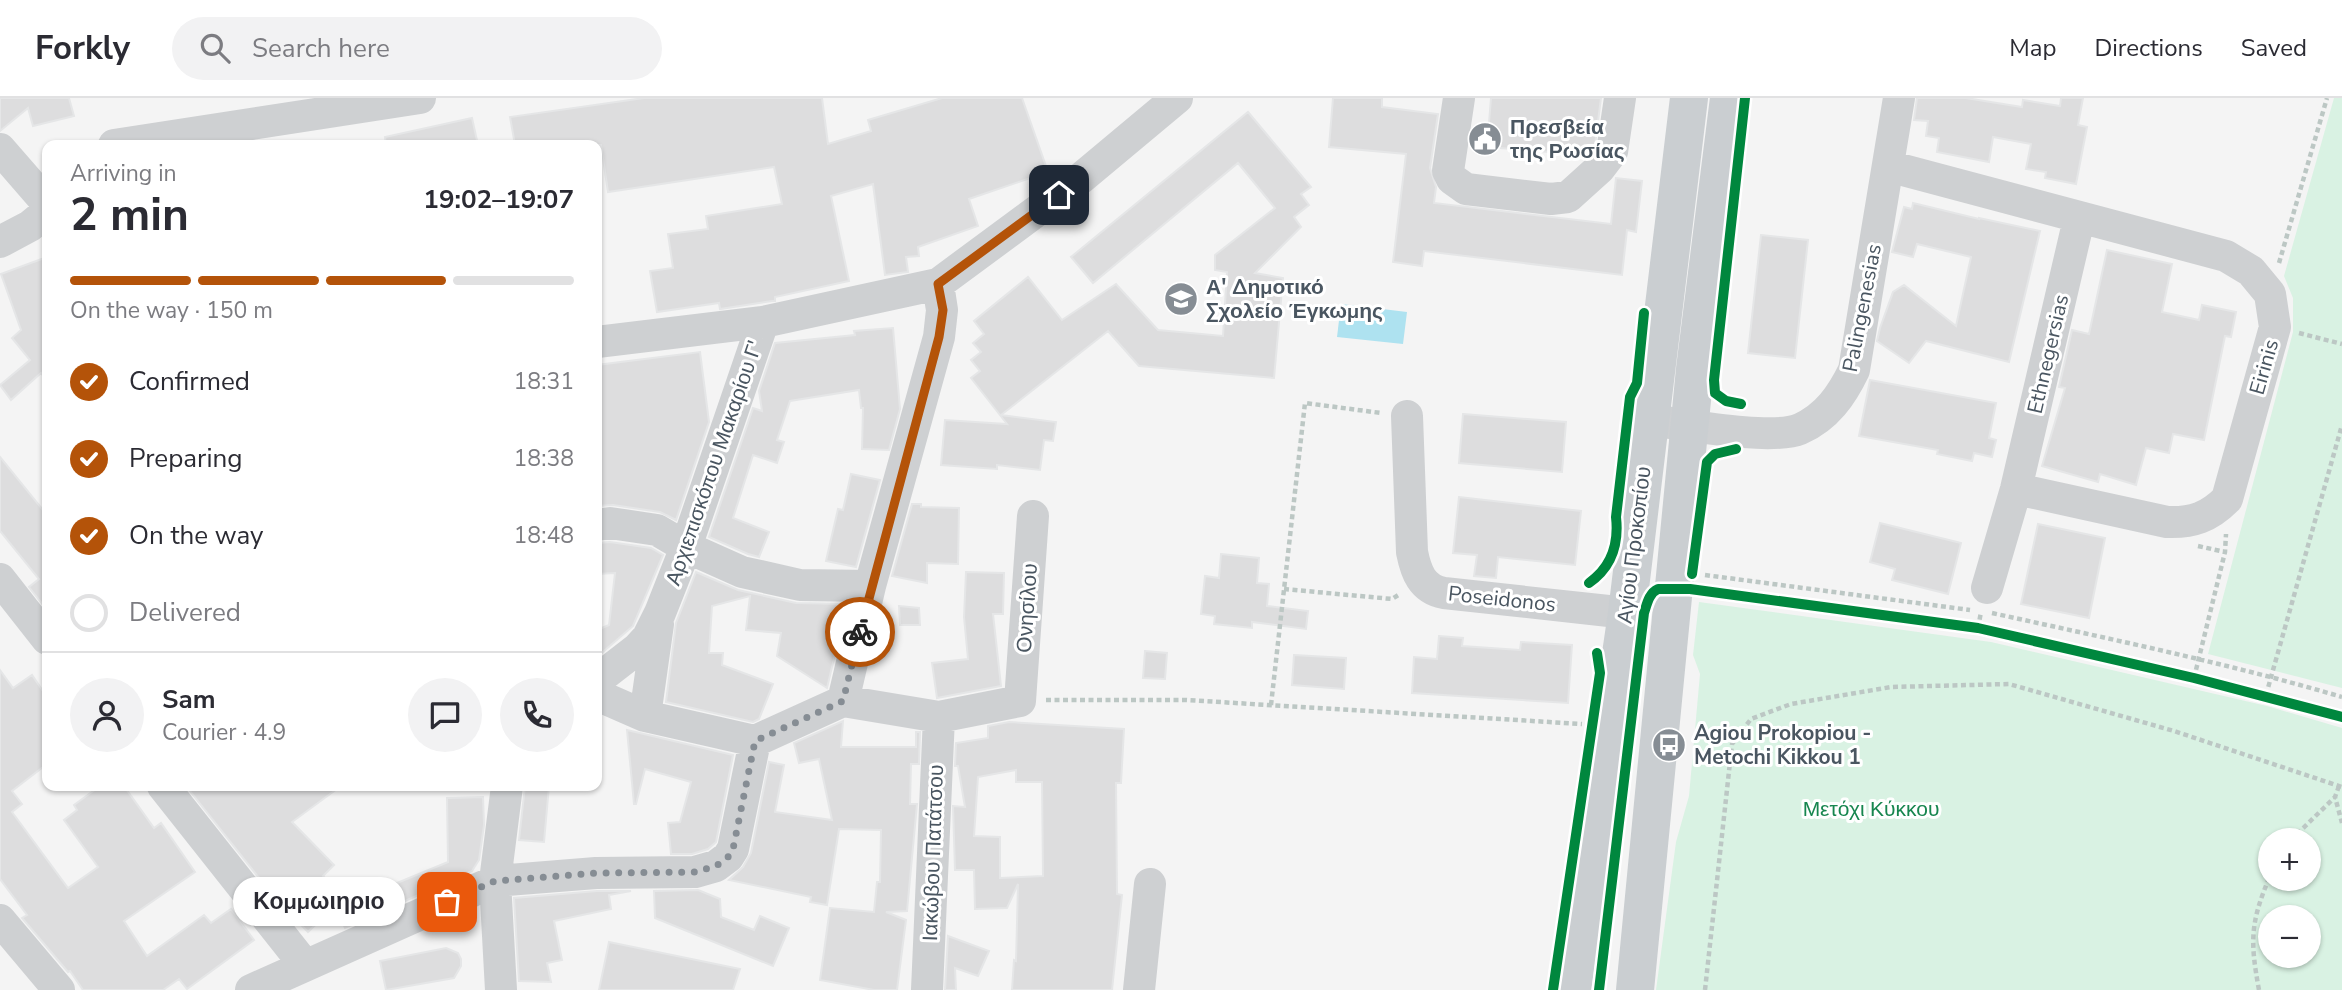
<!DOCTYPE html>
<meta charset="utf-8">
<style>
:root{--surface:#fff;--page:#f2f2f3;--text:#2b2b33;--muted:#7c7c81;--line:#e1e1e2;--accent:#b45309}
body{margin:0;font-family:"Nunito Sans",sans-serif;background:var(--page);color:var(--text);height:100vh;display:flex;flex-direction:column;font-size:26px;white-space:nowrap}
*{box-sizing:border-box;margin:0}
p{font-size:23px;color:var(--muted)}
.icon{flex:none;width:38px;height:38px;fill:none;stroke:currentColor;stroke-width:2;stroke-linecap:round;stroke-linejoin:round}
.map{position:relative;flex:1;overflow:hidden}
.sheet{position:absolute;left:42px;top:42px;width:560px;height:651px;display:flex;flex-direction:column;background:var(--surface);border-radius:14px;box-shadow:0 2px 5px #0004}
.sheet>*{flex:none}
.buttons{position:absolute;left:2258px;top:730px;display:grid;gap:14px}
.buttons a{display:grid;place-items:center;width:63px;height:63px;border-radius:50%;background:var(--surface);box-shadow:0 2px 5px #0004;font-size:35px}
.pin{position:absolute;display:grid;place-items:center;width:60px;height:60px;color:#fff;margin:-30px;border-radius:14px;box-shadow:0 4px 10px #0006}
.courier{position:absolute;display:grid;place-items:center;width:70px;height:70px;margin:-35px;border:5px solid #b45309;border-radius:50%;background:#fff;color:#222;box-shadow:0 2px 9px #0007}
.bubble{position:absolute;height:49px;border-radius:24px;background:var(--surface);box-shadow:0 2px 5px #0004;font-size:23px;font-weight:700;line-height:49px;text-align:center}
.summary em{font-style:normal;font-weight:700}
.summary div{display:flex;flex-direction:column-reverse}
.summary{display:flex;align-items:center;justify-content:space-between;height:119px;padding:0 28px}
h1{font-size:46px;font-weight:700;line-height:52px}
.bar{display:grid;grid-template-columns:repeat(4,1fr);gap:10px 7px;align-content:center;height:84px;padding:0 28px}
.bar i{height:9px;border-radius:5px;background:var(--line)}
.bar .active{background:var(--accent)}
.bar p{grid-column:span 4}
.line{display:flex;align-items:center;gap:18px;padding:0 28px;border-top:2px solid var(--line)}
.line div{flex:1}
.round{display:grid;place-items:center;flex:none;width:74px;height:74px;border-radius:37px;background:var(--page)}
ol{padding:0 28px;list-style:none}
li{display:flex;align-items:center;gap:21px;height:77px}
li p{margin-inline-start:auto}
li .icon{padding:7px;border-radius:50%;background:var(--accent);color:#fff;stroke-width:4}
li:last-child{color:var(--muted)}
li i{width:38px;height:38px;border:4px solid var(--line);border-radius:50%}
header{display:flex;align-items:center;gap:42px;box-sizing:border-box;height:98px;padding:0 35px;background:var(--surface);border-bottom:2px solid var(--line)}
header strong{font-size:33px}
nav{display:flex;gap:38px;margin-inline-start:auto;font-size:24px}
.search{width:490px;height:63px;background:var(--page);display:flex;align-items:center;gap:18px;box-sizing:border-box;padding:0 24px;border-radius:38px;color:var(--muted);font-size:26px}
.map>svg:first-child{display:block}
.green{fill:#d9f2e3;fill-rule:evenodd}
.water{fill:#aee2f0}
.building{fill:#ddddde;stroke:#e5e6e7;stroke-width:2;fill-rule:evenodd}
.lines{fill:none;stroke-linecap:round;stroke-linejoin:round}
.path{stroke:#bcc7c4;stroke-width:4.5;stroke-dasharray:5 3.5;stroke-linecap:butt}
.minor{stroke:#ced0d2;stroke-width:32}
.major{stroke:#caced1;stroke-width:38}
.cycleway-casing{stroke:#fff;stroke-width:15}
.cycleway{stroke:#00873e;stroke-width:10}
.done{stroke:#868d94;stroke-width:7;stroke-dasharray:0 12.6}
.route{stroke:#b45309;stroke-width:9}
.labels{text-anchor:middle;stroke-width:6;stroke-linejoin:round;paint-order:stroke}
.poi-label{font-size:21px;font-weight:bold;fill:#4a5661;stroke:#fff;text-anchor:start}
.street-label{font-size:21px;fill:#4a5661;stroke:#fff}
.park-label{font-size:21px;fill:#17864f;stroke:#fff}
</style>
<header>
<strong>Forkly</strong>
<div class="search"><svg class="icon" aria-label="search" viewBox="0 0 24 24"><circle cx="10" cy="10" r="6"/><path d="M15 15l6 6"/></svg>Search here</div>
<nav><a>Map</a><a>Directions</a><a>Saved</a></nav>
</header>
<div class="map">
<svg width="2342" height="892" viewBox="0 0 2342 892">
<rect width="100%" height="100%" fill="#f4f4f4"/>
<path class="green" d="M2334 0H2342V590L2208 556 2293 234V200L2284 178Z
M1699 504 1991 544 2267 608 2342 630V892H1656L1676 744 1689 698 1700 576 1693 557ZM2308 742V780H2270V742ZM2308 819V858H2270V819Z"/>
<path class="water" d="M1341 206 1407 214 1403 246 1337 239Z"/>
<path class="building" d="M0 0H69L74 18 33 28 28 10 0 33Z
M644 0H822L828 46 871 33 868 22 942 0H1022L1048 74 969 101 978 128 918 149 919 158 906 159 908 174 885 177 873 86 831 98 849 183 775 199V203H772L720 211 719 205 657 214 650 173 673 170 668 136 708 131 706 118 782 106 774 69 608 94 601 47H515L510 19Z
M1333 0H1382V9L1438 16 1430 70 1436 89 1434 105 1611 126 1616 80 1642 83 1636 134 1627 132 1622 177 1424 153 1422 168 1393 164 1406 56 1329 49Z
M1491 0H1601L1595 47 1587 57 1487 49Z
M1917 0H1966L2022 9 2023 2 2060 8 2061 0H2083L2078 27 2087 29 2076 86 2045 80 2046 74 2026 71 2031 46 1993 39 1989 64 1937 54 1939 40 1926 38 1928 23 1914 22Z
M1248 14 1311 89 1301 96 1309 107 1294 119 1301 129 1255 175 1283 180 1274 280 1139 268 1108 233 1001 317 1056 324 1053 343 1044 342 1040 372 997 367V371L941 367 945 322 1007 326 971 280 980 273 971 262 981 254 973 245 984 236 974 223 1028 179 1062 222 1116 186 1158 232 1223 238 1227 174 1215 172V157L1275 110 1238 65 1093 185 1071 159Z
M472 20 478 47H386L385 39Z
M1913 105 1979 121V120L2040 133 2009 264 1926 243 1909 265 1877 243 1880 230 1893 194 1904 187 1956 228 1971 159 1917 146 1913 159 1892 154 1904 109 1912 111Z
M1761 137 1808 142 1795 260 1748 255Z
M2107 152 2172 166 2162 214 2199 222 2202 207 2236 214 2231 239 2225 238 2204 342 2173 336 2169 355 2146 350 2136 387 2100 376 2098 384 2042 368 2065 290 2059 289 2072 232 2089 236Z
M47 159V282L41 275 11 302 0 287 30 262 12 240 21 232 1 176Z
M893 230 900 311 889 352 862 351 863 310H861L859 292 790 303 777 342 784 344 777 365 753 357 733 420 769 434 759 459 748 456 709 439 753 310 762 313 759 293 775 245 855 237 854 233Z
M700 254 709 324 676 422 660 414 613 407 597 408V267Z
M1870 282 1996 305 1989 340 1996 342 1992 359 1974 355 1972 363 1937 356 1938 352 1859 338Z
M1463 316 1566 324 1562 374 1459 365Z
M0 359 47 417V512L29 489 39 481 0 433Z
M851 376 880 382 856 469 826 463 838 411 843 412Z
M1459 399 1581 413 1575 467 1498 459 1496 480 1474 478 1477 457 1453 455Z
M912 406H921V409L959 410 958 466 927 465V485L892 478Z
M1880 425 1961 445 1948 496 1892 482 1895 471 1870 464Z
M2038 426 2105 440 2089 520 2021 506Z
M610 444 651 450 663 457 633 528 597 559V532L609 527 615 475 597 476V445Z
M1221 456 1259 460 1257 485 1269 486 1267 508 1308 513 1306 531 1252 524V530L1214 526 1215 518 1201 516 1205 478 1219 480Z
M696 474 738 492 796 505 847 506 827 590 777 558 781 535 746 532 750 498 712 508 709 555H723L722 567 773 586 759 621 753 624 666 604 676 525Z
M966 474 1004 475 1003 516H993L1001 588 937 600 932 565 968 561 964 519Z
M899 508 919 510 920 527H900Z
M1439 538 1463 540 1462 548 1520 552 1521 544 1572 547 1568 605 1412 595 1414 559 1437 561Z
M1145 553 1167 555 1165 581 1143 580Z
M1294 557 1346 560 1344 591 1292 587Z
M0 572 13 590 32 577 47 599V666L12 693 22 706 12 714 68 790 98 769 64 722 77 712 74 707 100 688H124L154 730 161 725 195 774 124 823 147 858 204 817 211 825 231 811 254 842 187 891 179 881 163 892H83L70 873 68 874 22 820 27 817 0 781Z
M843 623 841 649H916V634H920L919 666H911L910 706H917L907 813 886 814 906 822 897 892H874L820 882 830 810 874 814 877 784H880L881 732 839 731 827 807 810 804 811 799 729 782 743 769 751 755 769 664 784 667 775 714 832 722 819 661 799 665 794 645Z
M1009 624 1124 631 1121 685H1116L1117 796 1122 797 1112 892H1012L1014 862 1016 863 1018 786 1007 810 975 811 974 772H955L953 708 965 709 958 668H955L956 645 988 640V628ZM1016 672V684H1042L1043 778 1000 780V739L974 738 978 679Z
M627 632 733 657 716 744 708 751 692 756H671L668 725 680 724 691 684 645 671 636 706H634Z
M186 688H341L292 724 334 767 323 778 343 800 308 834 275 800Z
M525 688H549L544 744 519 742Z
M483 699 484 727 479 762 472 773 345 830 336 810 448 764 447 700Z
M698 792 720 801 721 819 754 832 760 818 789 830 773 868 655 820 654 793Z
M597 793H631L609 797 611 811 554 823 562 862 547 865 551 884 519 883 514 800Z
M948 838 989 853 978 878 955 870 956 892H945Z
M609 844 740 871 733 892H599Z
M446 850 458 855 461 861V868L454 880 386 892 380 863Z"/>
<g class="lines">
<path class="path" d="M2279 165 2327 0
M2299 235 2342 246
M2198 448 2225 454
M1705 477 1970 512
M1284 491 1392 501 1400 496
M1992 515C2110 541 2227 565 2342 599
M1978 530 1981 514
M2194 580 2225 454 2226 436
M2266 597 2342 327
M1046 602H1186L1582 626
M1271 607 1305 305 1381 315
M2339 688 2335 699 2342 725
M2291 742 2335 699
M1705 892 1732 646 1751 621 1791 606 1891 589 2009 586 2174 633 2342 689
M2259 892C2250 843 2250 825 2270 778"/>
<path class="minor" d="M1459 0 1448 73 1452 81 1466 91 1551 101 1568 99 1599 71 1612 54 1620 0
M114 47 420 0
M0 51 47 105
M1888 68 2226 158 2251 173 2270 196 2275 229 2227 401C2209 419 2193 425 2167 424L2016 391
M0 144 30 128 47 114
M597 244 763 224 938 186 1080 81 1177 0
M1407 318 1412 454C1416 474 1422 491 1444 495L1627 515
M1649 322C1683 326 1771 343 1800 331 1827 319 1842 297 1854 272L1899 0
M597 427 610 425 657 432 686 449 742 474 800 487 870 488
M0 481 47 541
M1987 490 2016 391 2079 121
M597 582 637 551 648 539 660 515 686 449 763 224
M597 597 645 618 755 643 843 603 939 619 1020 603 1033 418
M843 603 870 488 939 239 942 212 938 186
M645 618 658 526
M163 688 304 866
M0 822 59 892
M251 892 495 783 596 775 695 774 716 768 728 759 733 751 755 643
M501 892 495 783 507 688
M927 892 939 619
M1139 892 1150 786"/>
<path class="major" d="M1572 892 1627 515 1689 0
M1635 892 1695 271 1729 0"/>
<g class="cycleway-casing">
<path id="cycleway" d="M1741 306 1726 303 1715 295 1714 282 1745 0
M1692 476 1707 364 1715 356 1736 351
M1589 485C1612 469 1619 446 1616 419L1630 299 1637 285 1644 215
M1553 892 1600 575 1597 555
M1599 892 1644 515C1647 506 1649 495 1658 491H1690L1978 530 2194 580 2342 619"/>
</g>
<use href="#cycleway" class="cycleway"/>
</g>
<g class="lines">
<path class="done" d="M447 804 495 783 596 775 695 774 716 768 728 759 733 751 755 643 843 603 860 534"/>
<path class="route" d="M860 534 939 239 943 212 938 186 1059 97"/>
</g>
<defs>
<g id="civic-disc" transform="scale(1.75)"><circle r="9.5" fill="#868d94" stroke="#fff"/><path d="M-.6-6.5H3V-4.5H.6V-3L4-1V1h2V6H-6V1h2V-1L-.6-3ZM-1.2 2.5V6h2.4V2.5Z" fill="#fff"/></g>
<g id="school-disc" transform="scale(1.75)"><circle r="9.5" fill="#868d94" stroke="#fff"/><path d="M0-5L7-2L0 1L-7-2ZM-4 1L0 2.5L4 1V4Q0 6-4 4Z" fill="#fff"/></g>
<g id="bus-disc" transform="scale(1.75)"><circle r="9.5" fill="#868d94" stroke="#fff"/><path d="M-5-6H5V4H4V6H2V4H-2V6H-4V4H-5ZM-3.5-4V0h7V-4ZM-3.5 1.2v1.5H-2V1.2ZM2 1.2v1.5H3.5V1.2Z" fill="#fff"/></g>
</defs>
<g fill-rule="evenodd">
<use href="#civic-disc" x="1485" y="41"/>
<use href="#school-disc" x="1181" y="201"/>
<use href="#bus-disc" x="1669" y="647"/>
</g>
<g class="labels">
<g class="poi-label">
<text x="1510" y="36">Πρεσβεία<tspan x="1510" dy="24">της Ρωσίας</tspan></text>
<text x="1206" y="196">Α' Δημοτικό<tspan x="1206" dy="24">Σχολείο Έγκωμης</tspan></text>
<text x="1694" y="642">Agiou Prokopiou -<tspan x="1694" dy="24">Metochi Kikkou 1</tspan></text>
</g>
<g class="street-label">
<text transform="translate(1862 210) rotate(-79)" y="7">Palingenesias</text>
<text transform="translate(2048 256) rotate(-77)" y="7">Ethnegersias</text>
<text transform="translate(2264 269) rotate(-74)" y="7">Eirinis</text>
<text transform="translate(714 365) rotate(-71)" y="7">Αρχιεπισκόπου Μακαρίου Γ'</text>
<text transform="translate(1634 447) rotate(-83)" y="7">Αγίου Προκοπίου</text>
<text transform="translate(1502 501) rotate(6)" y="7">Poseidonos</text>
<text transform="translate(1027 510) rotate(-86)" y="7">Ονησίλου</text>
<text transform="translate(933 755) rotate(-88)" y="7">Ιακώβου Πατάτσου</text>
</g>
<g class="park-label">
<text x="1871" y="718">Μετόχι Κύκκου</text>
</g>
</g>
</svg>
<div class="buttons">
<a>+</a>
<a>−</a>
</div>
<div class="pin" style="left:447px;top:804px;background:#ea580c"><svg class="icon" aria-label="bag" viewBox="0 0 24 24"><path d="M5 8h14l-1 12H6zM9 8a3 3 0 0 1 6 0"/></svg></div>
<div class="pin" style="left:1059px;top:97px;background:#1f2937"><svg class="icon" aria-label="home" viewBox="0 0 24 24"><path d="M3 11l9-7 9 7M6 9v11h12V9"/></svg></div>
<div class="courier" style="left:860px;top:534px"><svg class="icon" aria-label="bike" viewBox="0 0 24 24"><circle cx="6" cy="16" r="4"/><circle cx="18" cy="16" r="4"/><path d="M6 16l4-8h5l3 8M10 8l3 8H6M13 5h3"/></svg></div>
<div class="bubble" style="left:233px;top:779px;width:172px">Κομμωιηριο</div>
<section class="sheet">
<div class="summary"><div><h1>2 min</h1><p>Arriving in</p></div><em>19:02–19:07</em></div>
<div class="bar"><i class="active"></i><i class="active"></i><i class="active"></i><i></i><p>On the way · 150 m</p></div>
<ol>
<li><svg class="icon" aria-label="check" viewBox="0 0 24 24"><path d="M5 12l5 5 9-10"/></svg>Confirmed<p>18:31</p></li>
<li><svg class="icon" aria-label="check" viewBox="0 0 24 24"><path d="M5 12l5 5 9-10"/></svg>Preparing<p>18:38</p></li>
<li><svg class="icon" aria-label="check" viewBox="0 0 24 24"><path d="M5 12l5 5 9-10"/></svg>On the way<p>18:48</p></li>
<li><i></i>Delivered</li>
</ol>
<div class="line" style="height:126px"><a class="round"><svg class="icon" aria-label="person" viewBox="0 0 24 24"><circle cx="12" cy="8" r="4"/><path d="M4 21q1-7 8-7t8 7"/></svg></a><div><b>Sam</b><p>Courier · 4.9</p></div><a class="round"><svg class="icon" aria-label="chat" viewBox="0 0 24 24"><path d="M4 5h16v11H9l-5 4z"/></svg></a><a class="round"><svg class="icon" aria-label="phone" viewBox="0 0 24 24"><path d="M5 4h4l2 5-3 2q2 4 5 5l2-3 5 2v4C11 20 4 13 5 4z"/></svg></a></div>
</section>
</div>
